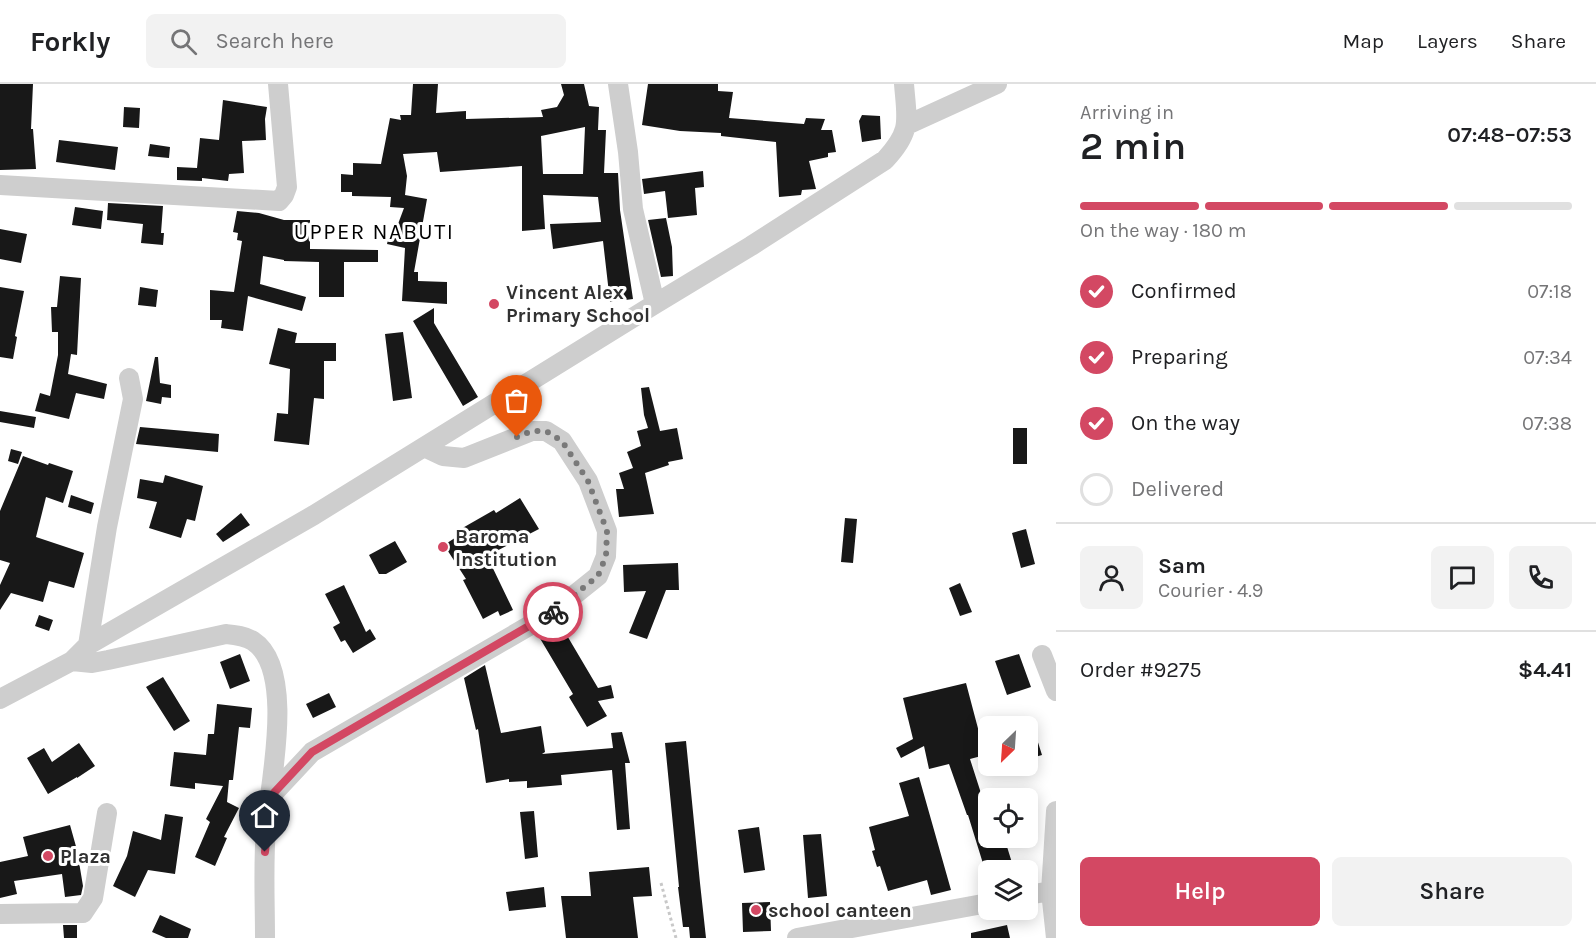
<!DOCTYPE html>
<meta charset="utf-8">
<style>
:root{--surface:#fff;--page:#f2f2f2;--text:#202124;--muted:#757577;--line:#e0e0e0;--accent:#d34863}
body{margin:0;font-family:Karla,sans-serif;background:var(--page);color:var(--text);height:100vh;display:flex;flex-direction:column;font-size:22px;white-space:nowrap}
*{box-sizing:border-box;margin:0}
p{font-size:20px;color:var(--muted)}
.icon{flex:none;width:33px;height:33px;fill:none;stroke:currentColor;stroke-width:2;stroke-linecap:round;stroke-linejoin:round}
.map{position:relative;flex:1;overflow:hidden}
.side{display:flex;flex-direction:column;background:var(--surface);width:540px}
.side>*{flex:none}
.needle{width:39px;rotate:205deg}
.controls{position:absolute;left:978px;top:632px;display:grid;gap:12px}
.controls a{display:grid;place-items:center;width:60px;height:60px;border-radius:9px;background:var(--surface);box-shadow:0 3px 15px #0003;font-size:30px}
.pin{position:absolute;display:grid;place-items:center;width:51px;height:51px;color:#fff;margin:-62px -26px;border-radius:50% 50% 50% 0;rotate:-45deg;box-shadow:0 0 6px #0007}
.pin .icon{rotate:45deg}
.courier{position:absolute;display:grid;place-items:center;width:60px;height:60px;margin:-30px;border:4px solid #d34863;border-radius:50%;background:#fff;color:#222;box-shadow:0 2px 8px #0007}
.headline em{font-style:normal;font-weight:600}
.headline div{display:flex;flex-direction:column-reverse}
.headline{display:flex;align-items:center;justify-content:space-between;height:102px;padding:0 24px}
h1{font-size:39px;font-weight:600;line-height:45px}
.bar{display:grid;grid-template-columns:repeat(4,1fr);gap:9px 6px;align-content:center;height:72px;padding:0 24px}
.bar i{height:8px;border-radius:4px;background:var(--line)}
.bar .active{background:var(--accent)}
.bar p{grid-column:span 4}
.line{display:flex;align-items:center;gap:15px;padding:0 24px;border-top:2px solid var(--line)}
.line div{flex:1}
.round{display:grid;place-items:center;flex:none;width:63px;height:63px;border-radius:9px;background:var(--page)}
ol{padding:0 24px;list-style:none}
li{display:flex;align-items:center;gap:18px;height:66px}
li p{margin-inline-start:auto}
li .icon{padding:6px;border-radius:50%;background:var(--accent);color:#fff;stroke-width:4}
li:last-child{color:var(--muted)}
li i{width:33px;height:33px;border:3px solid var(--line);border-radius:50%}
.action{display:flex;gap:12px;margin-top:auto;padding:12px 24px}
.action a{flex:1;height:69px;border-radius:9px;background:var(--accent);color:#fff;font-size:24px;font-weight:600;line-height:69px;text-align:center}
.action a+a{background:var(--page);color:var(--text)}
header{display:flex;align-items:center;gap:36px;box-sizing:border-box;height:84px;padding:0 30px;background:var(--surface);border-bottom:2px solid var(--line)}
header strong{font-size:28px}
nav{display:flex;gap:33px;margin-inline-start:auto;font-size:21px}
.search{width:420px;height:54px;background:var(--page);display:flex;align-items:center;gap:15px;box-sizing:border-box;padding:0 21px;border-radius:9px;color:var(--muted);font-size:22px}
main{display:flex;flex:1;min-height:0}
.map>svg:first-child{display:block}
.building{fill:#181818;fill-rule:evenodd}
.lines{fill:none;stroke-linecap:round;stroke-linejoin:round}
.path{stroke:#c8c8c8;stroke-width:3;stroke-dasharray:3 3;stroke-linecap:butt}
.minor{stroke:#cecece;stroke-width:20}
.done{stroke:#797979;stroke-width:6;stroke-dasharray:0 10.8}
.route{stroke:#d34863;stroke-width:8}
.poi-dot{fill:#d34863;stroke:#fff;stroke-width:2}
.labels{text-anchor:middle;stroke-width:6;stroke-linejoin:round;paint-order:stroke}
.poi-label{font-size:20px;font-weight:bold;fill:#313131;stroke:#fff;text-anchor:start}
.quarter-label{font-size:22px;letter-spacing:1.5px;fill:#000;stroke:#fff}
</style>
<header>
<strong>Forkly</strong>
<div class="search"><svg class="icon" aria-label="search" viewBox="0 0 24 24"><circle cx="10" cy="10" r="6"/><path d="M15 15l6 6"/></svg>Search here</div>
<nav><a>Map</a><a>Layers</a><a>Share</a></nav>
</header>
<main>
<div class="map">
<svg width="1056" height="854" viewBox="0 0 1056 854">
<rect width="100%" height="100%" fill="#fff"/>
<path class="building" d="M0 0H33L31 45H33L36 85 0 86Z
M413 0H438L436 29 466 27V35L543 33 541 26 557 23 564 11 561 0H584L589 22 599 23 598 46H606L604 89H618L620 126 633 215 610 218 603 157 553 165 550 140 601 138 598 113 543 111 545 145 522 147V82L440 88 437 68 403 70 407 92 405 111 427 115 414 188H418V197L447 198V220L402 217 405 164 387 160 390 147 395 148 404 124 390 123 391 113 352 112V108H341V90L353 91V79L381 80 390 34 401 36 400 31H411ZM585 43 583 90H543L541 52Z
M648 0H718V7L733 8 729 34 804 40 806 34 825 35 821 46H832L836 68 828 69V73L809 77 816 105 802 106 801 111 779 113 776 58 721 52V49L680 47 642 41Z
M223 16 267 23 265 35 266 56 242 57 244 89 229 90 228 97 202 94V97L177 96V83L197 84 200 54 219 56Z
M124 23 140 24 139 44 123 43Z
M862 31 880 32 881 55 862 58 859 37Z
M59 56 118 63 115 86 56 78Z
M150 60 170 63 169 74 148 72Z
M703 87 704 103 695 104 697 131 668 134 665 107 644 110 642 95Z
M108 119 163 122 161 149H164L163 161 141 159 143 140 107 136Z
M75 123 103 127 101 145 72 141Z
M237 127 259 129 284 136H310V165L378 166V178H344V213H319V178L284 177V176L263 172 260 200 306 213 302 227 248 212 243 247 221 244 222 236H210V206L234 208 242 157 237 156 238 149 233 148Z
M666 134 672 163 673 192 661 193 648 136Z
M0 145 27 150 21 179 0 175Z
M60 192 81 194 77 271 71 270 68 290 107 300 104 315 76 309 69 335 35 327 40 309 50 312 58 271V248H52L51 223H57Z
M0 203 24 207 15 252 17 253 13 275 0 273Z
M140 203 158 206 156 223 138 221Z
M434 224V239L478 313 463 322 413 237Z
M278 244 297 249 295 259H336V277H324V315L314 314 309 361 274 357 277 329 288 330 290 285 269 280Z
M403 248 412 314 393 317 385 250Z
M155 273H158L160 299 171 301V314L162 313 161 320 146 317Z
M649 303 660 347 677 344 683 375 668 378 669 381 645 389 654 430 619 433 616 405H624L619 389 633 384 627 368 641 362 637 347 648 344 644 331 641 304Z
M0 327 36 333 34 344 0 338Z
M140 343 219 350 218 368 136 360Z
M1013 344H1027V380H1013Z
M11 365 22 368 18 380 8 377Z
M23 372 48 381 49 379 73 387 63 419 46 413 36 453 84 469 74 504 49 497 43 518 11 509 0 526V501L10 479 0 476V427Z
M165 391 203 402 195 437 187 435 181 454 149 444 157 418 137 414 140 395 163 399Z
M71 411 94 419 91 430 68 423Z
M520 414 539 445 487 472 513 526 500 532 498 527 483 535 463 496 466 495 444 461 461 450 459 446 494 426 496 429Z
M241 429 250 441 223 458 216 450Z
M845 434 857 435 853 479 841 478Z
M1026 445 1035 480 1021 484 1012 449Z
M395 457 407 478 386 490H379L369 471Z
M678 479 679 506H666L647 555 629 549 646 507 624 508 623 481Z
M960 499 972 528 960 532 949 504Z
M344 501 366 548 370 545 376 555 353 569 345 556 341 558 333 543 340 539 325 510Z
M39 531 53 536 49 547 35 542Z
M559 538 598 604 611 601 614 614 598 617 607 632 587 643 569 613 573 610 538 551Z
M240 570 250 597 230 605 220 578Z
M1019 570 1031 603 1007 611 995 577Z
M485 581 501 649 541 642 545 668 542 670 613 664 611 649 622 648 630 679H625L630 745 617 746 612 686 561 691 562 701 527 704V697L509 698V695L486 699 478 645 476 646 464 594Z
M163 593 190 637 174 647 146 603Z
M966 599 985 671 970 675 988 731V753H1004L1013 782 998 786H985L968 731H967L949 680 929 685 924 662 901 674 896 664 913 655 903 614Z
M329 609 336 623 313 634 306 620Z
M217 620 252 624 250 644 239 643 233 696H229L227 718 239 724 224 753 227 754 215 782 195 773 210 738 206 735 223 702 195 699V705L170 702 174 668 206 671 208 650H214Z
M1030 633 1042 671 1028 675V634Z
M686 657 700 799 706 854H690L689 843H683L678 803H679L665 659Z
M79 659 95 682 77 694V693L48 710 27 674 44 664 52 678Z
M919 693 951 806 931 811 927 796 888 807 880 782 877 783 872 767 875 766 869 743 909 732 899 699Z
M534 727 538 773 525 775 520 728Z
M165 730 183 733 175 790 148 786 135 813 113 802 127 772 133 747 161 756Z
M70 741 77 766 83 802 81 811 65 813 62 790 14 797 17 810 0 814V778L28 772 23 753Z
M759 743 765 786 744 789 738 746Z
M821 750 827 812 808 814 803 751Z
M649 783 652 812 633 813 638 854H566L561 812H591L589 788Z
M544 803 546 823 509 827 506 808Z
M770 818 771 847 743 848 742 819Z
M160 831 191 845 188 854H166L152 848Z
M63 841H77V854H64Z
M1007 841 1010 854H971V849Z"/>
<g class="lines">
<path class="path" d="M661 799 676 854"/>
<path class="minor" d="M618 0 628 68 633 125 655 220
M907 41 997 0
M0 101 279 117 284 111 287 103 278 0
M88 561 107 443 133 315 129 294
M1042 571 1056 607
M72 577 92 579 108 576 226 550C235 551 245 552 253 557 296 585 270 700 266 743 263 780 265 817 265 854
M0 615 72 577 88 561 314 431 655 220 751 162 885 76C912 47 907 37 904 0
M270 713 312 668 553 528 598 492 606 472 607 447 588 397 562 357 546 347H532L464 374 443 372 424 363
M1028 811 1051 807
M0 830 83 829 93 814 107 729
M797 854 988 819
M1056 854 1051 807 1056 727"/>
</g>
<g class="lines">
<path class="done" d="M517 353 532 347H546L562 357 588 397 607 447 606 472 598 492 553 528"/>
<path class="route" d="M265 768 270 713 312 668 553 528"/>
</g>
<g class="poi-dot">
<circle cx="494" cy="220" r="6"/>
<circle cx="443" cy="463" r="6"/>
<circle cx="48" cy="772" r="6"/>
<circle cx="756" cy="826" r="6"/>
</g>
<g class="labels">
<g class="poi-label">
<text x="506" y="215">Vincent Alex<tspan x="506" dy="23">Primary School</tspan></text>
<text x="455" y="459">Baroma<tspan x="455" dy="23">Institution</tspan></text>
<text x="60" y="779">Plaza</text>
<text x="768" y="833">school canteen</text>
</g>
<g class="quarter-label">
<text x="374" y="155">UPPER NABUTI</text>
</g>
</g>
</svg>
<div class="controls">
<a><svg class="needle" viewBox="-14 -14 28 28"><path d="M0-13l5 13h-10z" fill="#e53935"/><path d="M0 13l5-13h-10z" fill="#757577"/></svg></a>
<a><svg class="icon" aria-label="locate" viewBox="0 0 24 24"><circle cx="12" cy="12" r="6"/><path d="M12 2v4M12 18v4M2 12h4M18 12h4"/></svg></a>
<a><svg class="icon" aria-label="layers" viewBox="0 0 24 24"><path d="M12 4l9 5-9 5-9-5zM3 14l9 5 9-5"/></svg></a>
</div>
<div class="pin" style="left:517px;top:353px;background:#ea580c"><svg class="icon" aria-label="bag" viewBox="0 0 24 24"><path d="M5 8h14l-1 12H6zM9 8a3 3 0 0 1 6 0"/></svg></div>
<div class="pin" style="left:265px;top:768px;background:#1f2937"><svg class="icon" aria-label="home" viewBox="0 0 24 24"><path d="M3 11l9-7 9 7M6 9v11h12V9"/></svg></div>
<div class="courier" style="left:553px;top:528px"><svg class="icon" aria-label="bike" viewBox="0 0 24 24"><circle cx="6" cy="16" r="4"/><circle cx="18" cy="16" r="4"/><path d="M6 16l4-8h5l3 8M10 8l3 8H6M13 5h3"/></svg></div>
</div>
<section class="side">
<div class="headline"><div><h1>2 min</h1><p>Arriving in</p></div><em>07:48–07:53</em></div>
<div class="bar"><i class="active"></i><i class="active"></i><i class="active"></i><i></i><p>On the way · 180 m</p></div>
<ol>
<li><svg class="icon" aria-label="check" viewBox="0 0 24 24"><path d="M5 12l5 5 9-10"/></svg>Confirmed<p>07:18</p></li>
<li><svg class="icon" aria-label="check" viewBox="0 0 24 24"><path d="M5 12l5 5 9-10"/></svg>Preparing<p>07:34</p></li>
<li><svg class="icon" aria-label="check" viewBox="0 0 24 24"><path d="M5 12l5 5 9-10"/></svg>On the way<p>07:38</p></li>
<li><i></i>Delivered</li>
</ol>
<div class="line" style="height:108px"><a class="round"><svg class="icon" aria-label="person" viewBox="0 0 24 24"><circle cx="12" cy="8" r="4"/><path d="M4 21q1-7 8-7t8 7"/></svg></a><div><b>Sam</b><p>Courier · 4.9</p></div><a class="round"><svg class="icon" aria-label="chat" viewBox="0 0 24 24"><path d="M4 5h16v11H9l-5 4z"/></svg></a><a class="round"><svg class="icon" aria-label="phone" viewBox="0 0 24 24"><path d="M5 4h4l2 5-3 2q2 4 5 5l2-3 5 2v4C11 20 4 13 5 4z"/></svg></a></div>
<div class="line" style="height:78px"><div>Order #9275</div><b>$4.41</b></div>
<div class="action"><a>Help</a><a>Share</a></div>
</section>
</main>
